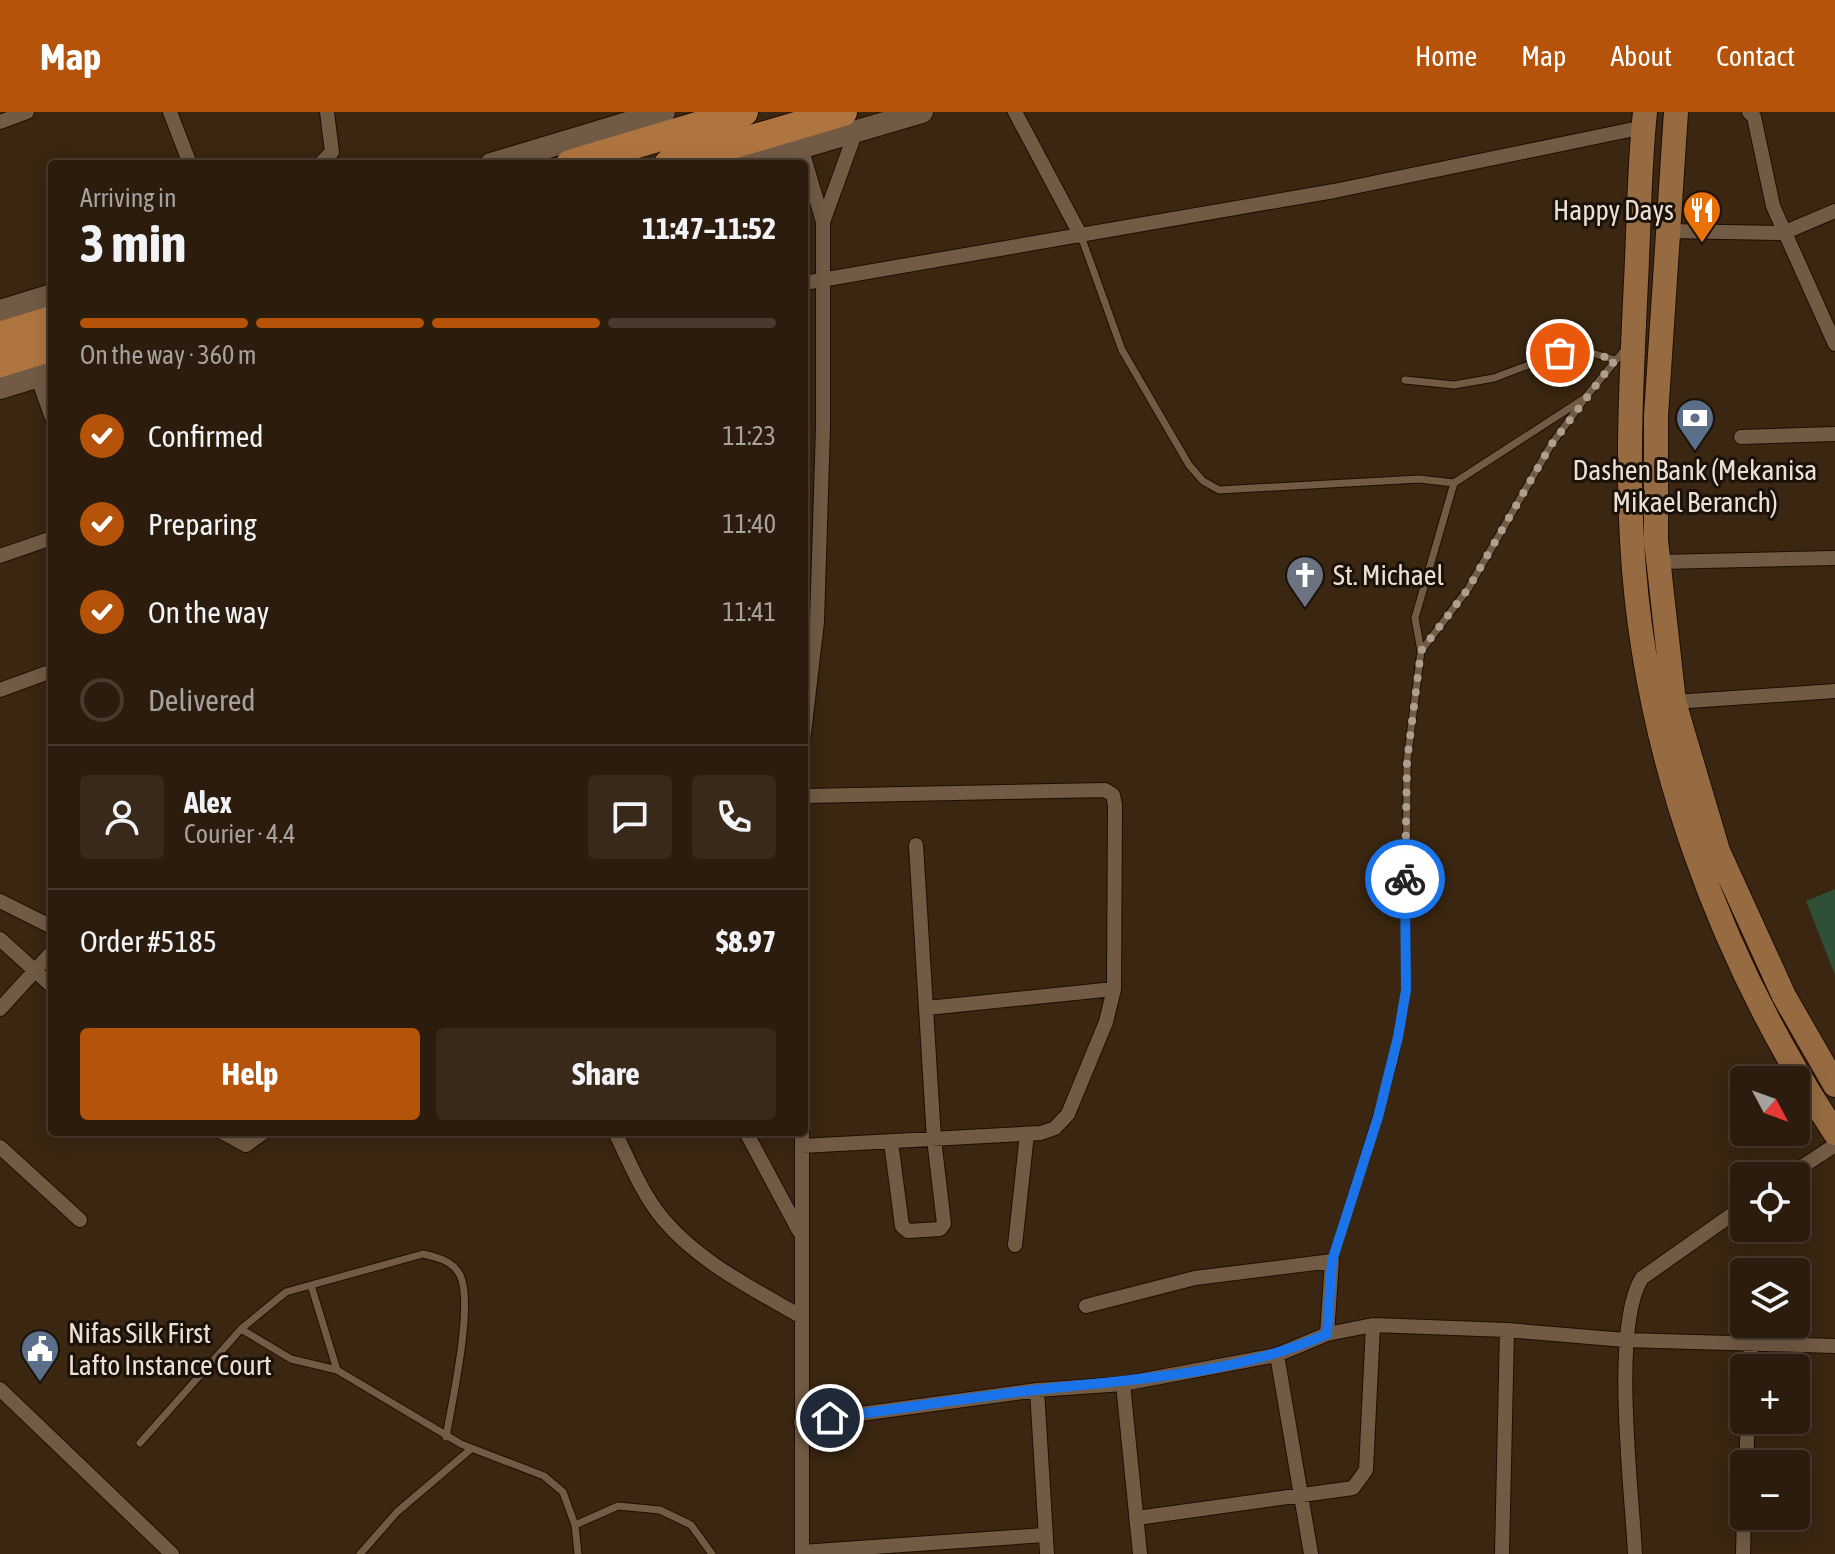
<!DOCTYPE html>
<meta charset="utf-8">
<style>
:root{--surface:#2c1c0d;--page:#38291b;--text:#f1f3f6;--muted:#a6a19d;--line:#483a2e;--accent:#b45309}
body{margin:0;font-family:"Asap Condensed",sans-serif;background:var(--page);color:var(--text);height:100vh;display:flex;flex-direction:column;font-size:30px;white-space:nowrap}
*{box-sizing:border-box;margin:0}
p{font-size:26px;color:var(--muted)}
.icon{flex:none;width:44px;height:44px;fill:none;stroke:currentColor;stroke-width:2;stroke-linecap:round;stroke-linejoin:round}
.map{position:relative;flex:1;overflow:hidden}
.side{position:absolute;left:48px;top:48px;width:760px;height:976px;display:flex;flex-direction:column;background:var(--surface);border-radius:8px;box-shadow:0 4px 20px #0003,0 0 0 2px var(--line)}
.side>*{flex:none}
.needle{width:52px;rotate:131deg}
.tools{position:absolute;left:1730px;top:954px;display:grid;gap:16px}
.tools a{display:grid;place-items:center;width:80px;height:80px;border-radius:8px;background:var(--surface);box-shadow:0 4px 20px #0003,0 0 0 2px var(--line);font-size:40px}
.pin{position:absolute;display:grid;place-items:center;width:68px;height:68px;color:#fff;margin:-34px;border:4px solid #fff;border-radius:50%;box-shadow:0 2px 8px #0007}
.courier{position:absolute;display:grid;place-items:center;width:80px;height:80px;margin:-40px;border:6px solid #1a73e8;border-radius:50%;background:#fff;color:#222;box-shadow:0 2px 10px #0007}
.head em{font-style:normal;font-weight:700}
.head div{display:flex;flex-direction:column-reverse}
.head{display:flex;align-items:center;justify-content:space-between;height:136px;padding:0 32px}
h1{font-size:52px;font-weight:700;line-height:60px}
.bar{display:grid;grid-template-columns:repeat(4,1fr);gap:12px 8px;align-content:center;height:96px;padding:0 32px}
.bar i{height:10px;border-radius:6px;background:var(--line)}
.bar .on{background:var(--accent)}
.bar p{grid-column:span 4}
.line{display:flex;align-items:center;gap:20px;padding:0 32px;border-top:2px solid var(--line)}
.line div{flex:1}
.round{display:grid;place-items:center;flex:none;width:84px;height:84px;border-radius:8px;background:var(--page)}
ol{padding:0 32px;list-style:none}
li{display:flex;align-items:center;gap:24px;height:88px}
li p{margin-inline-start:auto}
li .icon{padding:8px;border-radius:50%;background:var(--accent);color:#fff;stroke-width:4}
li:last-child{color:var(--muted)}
li i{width:44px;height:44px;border:4px solid var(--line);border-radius:50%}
.primary-button{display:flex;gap:16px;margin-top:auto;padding:16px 32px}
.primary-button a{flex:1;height:92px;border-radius:8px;background:var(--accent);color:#fff;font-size:32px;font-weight:700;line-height:92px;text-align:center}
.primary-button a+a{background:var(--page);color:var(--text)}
header{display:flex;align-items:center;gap:48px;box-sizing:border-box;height:112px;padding:0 40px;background:var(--accent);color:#fff}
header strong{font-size:38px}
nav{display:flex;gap:44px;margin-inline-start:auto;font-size:28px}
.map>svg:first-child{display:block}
.green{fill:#304f37}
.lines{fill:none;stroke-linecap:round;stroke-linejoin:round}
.lane-casing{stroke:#200e00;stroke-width:9}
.street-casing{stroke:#200e00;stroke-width:16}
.secondary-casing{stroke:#200e00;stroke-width:24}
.primary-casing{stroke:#200e00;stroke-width:26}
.highway-casing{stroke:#200e00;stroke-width:30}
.lane{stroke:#725b45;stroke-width:7}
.street{stroke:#725b45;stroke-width:14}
.secondary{stroke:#725b45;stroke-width:22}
.primary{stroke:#976b42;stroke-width:24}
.highway{stroke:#af7540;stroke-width:28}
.done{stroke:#ae9e8f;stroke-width:8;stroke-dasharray:0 14.4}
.route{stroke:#1a73e8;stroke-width:10}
.labels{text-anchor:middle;stroke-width:6;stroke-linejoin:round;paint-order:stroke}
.poi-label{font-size:28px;fill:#eddfd3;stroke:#1a1109;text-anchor:start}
</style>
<header>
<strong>Map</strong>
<nav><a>Home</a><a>Map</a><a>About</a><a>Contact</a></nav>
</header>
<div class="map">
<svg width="1835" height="1442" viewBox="0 0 1835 1442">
<rect width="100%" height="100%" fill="#3a2611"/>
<path class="green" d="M1835 777V863L1806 789Z"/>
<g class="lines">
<g class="lane-casing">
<path id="lane" d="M1081 124 1122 238 1189 353 1203 369 1219 378 1419 367 1454 371 1585 286 1626 236
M1405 268 1454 273 1494 266 1560 241 1582 238 1615 248
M1421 539 1468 477 1551 333 1583 289
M1332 1149 1394 949 1406 878 1407 649 1421 539 1415 506 1454 371
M311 1173 337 1258
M241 1217 291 1247 337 1258 461 1332 544 1364 563 1380 575 1413 578 1442
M140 1331 241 1217 286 1180 423 1142C437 1145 453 1149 460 1163 474 1192 452 1290 446 1325
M575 1413 618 1394 660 1398 691 1413 712 1442
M360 1442 397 1400 471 1337"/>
</g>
<g class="street-casing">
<path id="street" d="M170 0 190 52
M1015 0 1081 124
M1749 0 1754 5 1773 94 1835 232
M0 10 27 0
M801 35 823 110V315L817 510 804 621
M320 52 332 40 327 0
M823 110 856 19
M1667 119 1783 121 1835 99
M804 171 1334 79 1644 15
M37 264 52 306
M1741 325 1835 322
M0 444 52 426
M1659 450 1835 446
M0 578 52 559
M1674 590 1835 579
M0 789 52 815
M0 827 52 874
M927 896 1114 877
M0 897 52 840
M222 1020 246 1033 264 1020
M615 1020C629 1049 642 1082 663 1107 699 1150 752 1176 800 1204
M746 1020 799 1119
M802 1020V1442
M891 1030 902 1114 908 1119 940 1117 944 1112 934 1027 916 733
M802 1034 1041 1021 1055 1016 1068 1002 1106 910 1114 877 1115 693 1113 683 1105 678 804 684
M0 1035 80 1108
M1788 1064 1835 1033
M1015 1133 1027 1022
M1086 1194 1195 1166 1332 1149 1327 1222
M1277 1243 1311 1442
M1750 1256 1751 1230
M1123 1272 1140 1442
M0 1277 172 1442
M1037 1278 1047 1442
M801 1310 1037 1278 1123 1272 1277 1243 1327 1222 1373 1213 1507 1218 1625 1228 1835 1234
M1746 1352 1748 1308
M1137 1406 1353 1376 1366 1358 1373 1213
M802 1440 1045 1423
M1502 1442 1507 1218
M1635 1442C1632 1379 1611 1214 1642 1166L1744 1094
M1743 1442 1744 1404"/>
</g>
<g class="secondary-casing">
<path id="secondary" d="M491 52 664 0
M745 52 922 0
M0 199 52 183
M0 276 52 260"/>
</g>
<g class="primary-casing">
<path id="primary" d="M1645 0C1639 56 1639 113 1636 169 1632 255 1627 342 1632 428 1643 638 1719 846 1835 1021
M1676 0 1656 304V428L1674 590 1718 739 1784 884 1835 973"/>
</g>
<g class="highway-casing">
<path id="highway" d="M570 52 744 0
M668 52 843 0
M0 224 52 208
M0 251 52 235"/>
</g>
<use href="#lane" class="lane"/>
<use href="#street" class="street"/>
<use href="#secondary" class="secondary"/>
<use href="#primary" class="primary"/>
<use href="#highway" class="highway"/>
</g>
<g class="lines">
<path class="done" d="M1405 767 1407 649 1421 539 1468 477 1551 333 1615 248 1582 238 1560 241"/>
<path class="route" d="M830 1306C899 1297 967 1286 1035 1278 1134 1267 1235 1263 1327 1222L1332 1149 1378 1005 1398 925 1406 878 1405 767"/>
</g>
<defs>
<g id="restaurant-pin" transform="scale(2)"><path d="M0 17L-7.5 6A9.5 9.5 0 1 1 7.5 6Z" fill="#e8710a" stroke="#1a1109"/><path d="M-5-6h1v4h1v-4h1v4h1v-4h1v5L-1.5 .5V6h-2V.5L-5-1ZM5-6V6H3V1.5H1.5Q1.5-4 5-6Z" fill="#fff"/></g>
<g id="bank-pin" transform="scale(2)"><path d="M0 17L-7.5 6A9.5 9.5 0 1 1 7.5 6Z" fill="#5c6f8a" stroke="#1a1109"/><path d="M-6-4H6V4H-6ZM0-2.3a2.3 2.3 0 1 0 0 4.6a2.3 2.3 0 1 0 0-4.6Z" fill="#fff"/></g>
<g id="church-pin" transform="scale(2)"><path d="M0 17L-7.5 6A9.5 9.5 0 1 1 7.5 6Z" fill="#6b7280" stroke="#1a1109"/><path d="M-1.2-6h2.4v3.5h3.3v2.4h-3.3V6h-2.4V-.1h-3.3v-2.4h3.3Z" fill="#fff"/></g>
<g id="civic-pin" transform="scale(2)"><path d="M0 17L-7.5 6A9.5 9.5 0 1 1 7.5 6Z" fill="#5c6f8a" stroke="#1a1109"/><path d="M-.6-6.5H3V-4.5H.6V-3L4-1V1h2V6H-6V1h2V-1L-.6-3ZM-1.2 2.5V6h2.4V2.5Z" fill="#fff"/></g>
</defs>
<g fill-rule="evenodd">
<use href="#restaurant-pin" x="1702" y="98"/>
<use href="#bank-pin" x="1695" y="306"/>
<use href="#church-pin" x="1305" y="463"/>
<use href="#civic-pin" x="40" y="1237"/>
</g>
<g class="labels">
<g class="poi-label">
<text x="1674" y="108" text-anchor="end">Happy Days</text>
<text x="1695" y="368" text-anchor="middle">Dashen Bank (Mekanisa<tspan x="1695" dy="32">Mikael Beranch)</tspan></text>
<text x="1333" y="473">St. Michael</text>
<text x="68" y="1231">Nifas Silk First<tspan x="68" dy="32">Lafto Instance Court</tspan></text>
</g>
</g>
</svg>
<div class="tools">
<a><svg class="needle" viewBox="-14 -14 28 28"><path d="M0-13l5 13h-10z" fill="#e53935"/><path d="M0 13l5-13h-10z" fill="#a6a19d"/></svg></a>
<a><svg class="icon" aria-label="locate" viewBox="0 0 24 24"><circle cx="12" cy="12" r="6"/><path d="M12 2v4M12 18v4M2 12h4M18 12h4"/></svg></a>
<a><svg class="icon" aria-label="layers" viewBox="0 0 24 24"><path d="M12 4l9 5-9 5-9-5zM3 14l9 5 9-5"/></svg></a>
<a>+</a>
<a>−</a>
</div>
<div class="pin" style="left:1560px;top:241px;background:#ea580c"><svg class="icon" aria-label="bag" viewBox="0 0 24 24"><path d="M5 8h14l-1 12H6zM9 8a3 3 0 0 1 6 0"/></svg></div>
<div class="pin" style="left:830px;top:1306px;background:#1f2937"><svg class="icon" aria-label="home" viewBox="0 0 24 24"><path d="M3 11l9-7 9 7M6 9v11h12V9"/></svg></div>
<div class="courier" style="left:1405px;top:767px"><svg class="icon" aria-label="bike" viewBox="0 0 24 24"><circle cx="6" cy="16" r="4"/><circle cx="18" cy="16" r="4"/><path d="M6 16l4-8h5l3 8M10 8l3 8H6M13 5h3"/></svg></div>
<section class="side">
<div class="head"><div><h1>3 min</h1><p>Arriving in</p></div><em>11:47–11:52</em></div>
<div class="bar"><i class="on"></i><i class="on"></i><i class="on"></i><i></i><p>On the way · 360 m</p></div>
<ol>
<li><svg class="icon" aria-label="check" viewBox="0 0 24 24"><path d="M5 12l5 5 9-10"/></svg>Confirmed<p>11:23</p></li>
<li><svg class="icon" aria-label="check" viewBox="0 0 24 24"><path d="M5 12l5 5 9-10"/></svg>Preparing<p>11:40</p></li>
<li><svg class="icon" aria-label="check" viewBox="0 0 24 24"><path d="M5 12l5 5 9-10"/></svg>On the way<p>11:41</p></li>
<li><i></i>Delivered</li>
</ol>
<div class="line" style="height:144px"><a class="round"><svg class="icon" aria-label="person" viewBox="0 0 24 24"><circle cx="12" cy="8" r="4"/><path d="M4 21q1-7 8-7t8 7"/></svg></a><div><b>Alex</b><p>Courier · 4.4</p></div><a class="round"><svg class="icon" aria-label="chat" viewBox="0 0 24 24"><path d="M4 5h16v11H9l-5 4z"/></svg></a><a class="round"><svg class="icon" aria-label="phone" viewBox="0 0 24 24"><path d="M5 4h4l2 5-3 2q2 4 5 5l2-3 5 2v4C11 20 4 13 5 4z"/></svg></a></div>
<div class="line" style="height:104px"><div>Order #5185</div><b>$8.97</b></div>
<div class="primary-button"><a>Help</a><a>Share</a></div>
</section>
</div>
